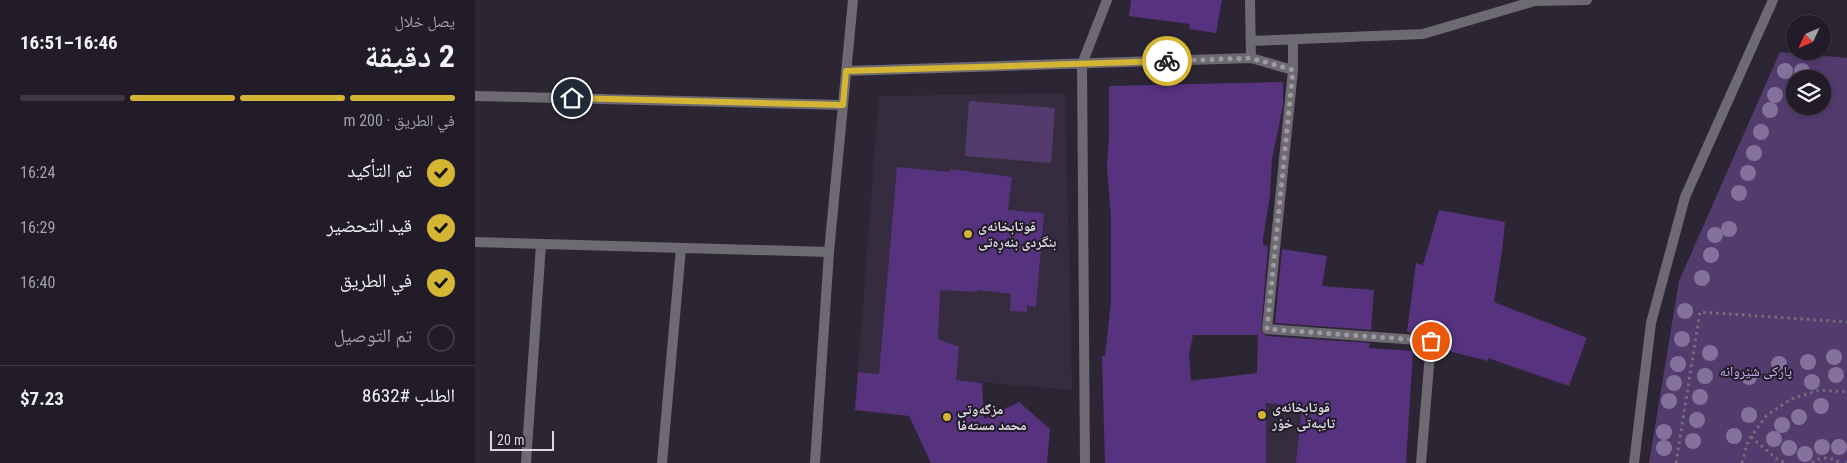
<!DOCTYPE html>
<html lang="ar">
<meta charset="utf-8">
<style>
:root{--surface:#211c27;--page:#29252f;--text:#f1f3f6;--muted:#a2a1a7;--line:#3e3a44;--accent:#d5b534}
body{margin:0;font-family:"Roboto Condensed","Noto Naskh Arabic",sans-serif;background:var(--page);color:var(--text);direction:rtl;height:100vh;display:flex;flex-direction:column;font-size:19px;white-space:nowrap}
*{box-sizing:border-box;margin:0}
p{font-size:16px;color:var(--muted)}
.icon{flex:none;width:28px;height:28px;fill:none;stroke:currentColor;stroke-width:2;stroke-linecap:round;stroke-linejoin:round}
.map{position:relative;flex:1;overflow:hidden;direction:ltr}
.details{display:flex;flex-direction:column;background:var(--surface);width:475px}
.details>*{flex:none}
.needle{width:32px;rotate:226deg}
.tools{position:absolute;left:1311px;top:15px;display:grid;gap:10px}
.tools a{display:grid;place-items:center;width:45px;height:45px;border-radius:50%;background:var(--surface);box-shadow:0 2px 8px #0003,0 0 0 1px var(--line);font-size:25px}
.scale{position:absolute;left:15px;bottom:12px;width:64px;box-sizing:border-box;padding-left:5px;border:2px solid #dbd8e1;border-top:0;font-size:14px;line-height:18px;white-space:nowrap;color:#dbd8e1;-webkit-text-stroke:4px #221c2a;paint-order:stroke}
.pin{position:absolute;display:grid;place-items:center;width:42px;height:42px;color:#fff;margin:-21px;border:2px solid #fff;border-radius:50%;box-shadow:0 1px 5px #0007}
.courier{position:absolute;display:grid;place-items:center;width:50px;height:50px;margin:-25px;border:4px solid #d5b534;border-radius:50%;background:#fff;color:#222;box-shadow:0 1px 6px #0007}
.head em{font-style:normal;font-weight:700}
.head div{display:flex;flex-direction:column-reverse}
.head{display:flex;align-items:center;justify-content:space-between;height:85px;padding:0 20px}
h1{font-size:32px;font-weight:700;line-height:38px}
.bar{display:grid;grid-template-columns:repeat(4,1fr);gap:8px 5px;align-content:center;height:60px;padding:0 20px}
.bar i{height:6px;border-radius:4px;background:var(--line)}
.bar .on{background:var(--accent)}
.bar p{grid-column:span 4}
.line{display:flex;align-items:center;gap:12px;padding:0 20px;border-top:1px solid var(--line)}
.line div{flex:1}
ol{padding:0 20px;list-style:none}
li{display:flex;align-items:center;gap:15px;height:55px}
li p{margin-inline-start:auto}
li .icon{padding:5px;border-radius:50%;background:var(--accent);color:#111;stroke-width:4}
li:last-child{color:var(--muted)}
li i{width:28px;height:28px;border:2px solid var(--line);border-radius:50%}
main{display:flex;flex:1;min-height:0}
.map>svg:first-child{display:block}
.built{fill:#352c40}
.green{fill:#533b6e;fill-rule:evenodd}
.building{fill:#57327e;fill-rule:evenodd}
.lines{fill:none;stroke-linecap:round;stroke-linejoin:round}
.path{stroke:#736e7a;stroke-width:3;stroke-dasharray:2.5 4;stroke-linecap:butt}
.street{stroke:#6d6a72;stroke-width:10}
.tree{fill:#85729c}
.done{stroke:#9e9aa4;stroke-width:5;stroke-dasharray:0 9}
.route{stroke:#d5b534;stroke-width:6}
.poi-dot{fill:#d5b534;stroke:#221c2a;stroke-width:2}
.labels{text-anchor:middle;stroke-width:4;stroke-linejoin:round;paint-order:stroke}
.poi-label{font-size:14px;font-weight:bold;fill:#dbd8e1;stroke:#221c2a;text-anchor:start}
.park-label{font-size:14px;fill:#cdb1f1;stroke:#221c2a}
</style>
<main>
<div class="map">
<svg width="1372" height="463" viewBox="0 0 1372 463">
<rect width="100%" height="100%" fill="#2c2634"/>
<path class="built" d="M590 93 597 390 383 372 404 96Z
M745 378 782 403 856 410 852 463H721L719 405 716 379Z"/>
<path class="green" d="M1305 52 1372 58V463H1174L1204 281ZM1320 79H1348V106H1320Z
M494 101 580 108 576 163 490 156Z"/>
<path class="building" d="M656 0H747L741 33 714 29 715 24 654 16Z
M808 82V106L797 159 795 195 788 239V245L793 246 786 331 792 336 895 343 894 348 938 351 931 463H821L827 407 791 403V463H630L627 356H630L636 302V219L632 166 634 137V86ZM718 335H783L782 373 716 381 714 355Z
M422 167 475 172V169L537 177 533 210 569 213 561 307 552 306V312L535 311 536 294 502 290V292L465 290 463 339 484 347 481 380 507 383 509 419 544 402 575 429 572 463H456L434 416 380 410 383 372 404 374Z
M964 210 1030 222 1027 251 1019 302 1112 338 1094 386 1013 358V361L962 348V339L957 334 932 332 941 263 948 265Z
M807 249 852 256 847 286 899 290 896 330 800 323Z"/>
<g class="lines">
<path class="path" d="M1276 437 1302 459 1311 463
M1201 463 1225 312 1372 322
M1267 463 1273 441 1291 416 1316 399 1345 390 1372 392
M1337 463C1346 456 1356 457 1365 463
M1371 463 1372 462"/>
<path class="street" d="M775 0 776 58
M818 40V70L792 329 956 341 946 463
M776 41 948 34 1060 1 1112 0
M371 71 776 58 818 70
M0 96 368 105
M0 242 354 252
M51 463 66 244
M187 463 206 248
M340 463 354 252 378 0
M610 463 607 64 632 0
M1159 463 1176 323 1210 197 1298 0"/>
</g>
<g class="tree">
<circle cx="1310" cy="71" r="8"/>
<circle cx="1327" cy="71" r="8"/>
<circle cx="1300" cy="95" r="8"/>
<circle cx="1295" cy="110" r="8"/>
<circle cx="1286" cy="132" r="8"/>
<circle cx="1279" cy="153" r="8"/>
<circle cx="1273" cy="173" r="8"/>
<circle cx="1264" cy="193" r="8"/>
<circle cx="1254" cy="229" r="8"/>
<circle cx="1240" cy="235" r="8"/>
<circle cx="1236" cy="255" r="8"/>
<circle cx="1227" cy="278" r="8"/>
<circle cx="1210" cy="311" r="8"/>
<circle cx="1207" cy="339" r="8"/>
<circle cx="1235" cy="353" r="8"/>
<circle cx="1359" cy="357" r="8"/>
<circle cx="1333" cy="362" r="8"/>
<circle cx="1203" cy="364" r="8"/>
<circle cx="1304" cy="364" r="8"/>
<circle cx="1361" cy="375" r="8"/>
<circle cx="1230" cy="376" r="8"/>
<circle cx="1274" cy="377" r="8"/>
<circle cx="1337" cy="382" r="8"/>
<circle cx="1199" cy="383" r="8"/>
<circle cx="1225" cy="397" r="8"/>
<circle cx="1194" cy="401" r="8"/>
<circle cx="1346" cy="406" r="8"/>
<circle cx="1274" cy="415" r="8"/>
<circle cx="1324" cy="417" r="8"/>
<circle cx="1222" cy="420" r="8"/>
<circle cx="1307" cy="425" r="8"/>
<circle cx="1189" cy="432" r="8"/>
<circle cx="1259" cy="436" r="8"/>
<circle cx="1299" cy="439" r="8"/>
<circle cx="1218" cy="441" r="8"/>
<circle cx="1347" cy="447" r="8"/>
<circle cx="1364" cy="447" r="8"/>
<circle cx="1189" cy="448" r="8"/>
<circle cx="1314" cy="448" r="8"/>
<circle cx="1330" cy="454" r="8"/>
</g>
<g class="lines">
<path class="done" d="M692 61 776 58 818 70 792 329 956 341"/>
<path class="route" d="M97 98 368 105 371 71 692 61"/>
</g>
<g class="poi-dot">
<circle cx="493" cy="234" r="5"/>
<circle cx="787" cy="415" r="5"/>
<circle cx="472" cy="417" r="5"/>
</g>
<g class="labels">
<g class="poi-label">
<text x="503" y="231">قوتابخانەی<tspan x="503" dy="16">بنگردی بنەڕەتی</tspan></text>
<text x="797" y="412">قوتابخانەی<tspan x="797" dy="16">تایبەتی خۆر</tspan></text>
<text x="482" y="414">مزگەوتی<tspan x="482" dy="16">محمد مستەفا</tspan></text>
</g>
<g class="park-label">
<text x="1281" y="376">پارکی شێروانە</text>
</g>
</g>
</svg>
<div class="tools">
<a><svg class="needle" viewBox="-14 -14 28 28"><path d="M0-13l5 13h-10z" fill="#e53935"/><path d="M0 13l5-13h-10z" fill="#a2a1a7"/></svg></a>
<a><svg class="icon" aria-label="layers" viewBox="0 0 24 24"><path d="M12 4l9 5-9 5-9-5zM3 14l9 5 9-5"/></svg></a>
</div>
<div class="scale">20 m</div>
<div class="pin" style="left:956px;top:341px;background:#ea580c"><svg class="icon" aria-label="bag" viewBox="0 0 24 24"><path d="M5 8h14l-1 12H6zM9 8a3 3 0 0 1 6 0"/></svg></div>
<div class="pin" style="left:97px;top:98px;background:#1f2937"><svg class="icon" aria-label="home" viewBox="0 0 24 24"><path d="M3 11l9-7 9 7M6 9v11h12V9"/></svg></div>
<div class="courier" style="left:692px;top:61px"><svg class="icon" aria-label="bike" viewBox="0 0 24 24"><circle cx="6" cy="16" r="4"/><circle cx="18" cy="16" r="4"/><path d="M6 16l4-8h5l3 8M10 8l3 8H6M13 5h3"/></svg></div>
</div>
<section class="details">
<div class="head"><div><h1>2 دقيقة</h1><p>يصل خلال</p></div><em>16:46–16:51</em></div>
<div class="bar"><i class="on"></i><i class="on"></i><i class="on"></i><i></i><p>في الطريق · 200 m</p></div>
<ol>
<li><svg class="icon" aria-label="check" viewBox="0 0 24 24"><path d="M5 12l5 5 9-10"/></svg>تم التأكيد<p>16:24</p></li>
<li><svg class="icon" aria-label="check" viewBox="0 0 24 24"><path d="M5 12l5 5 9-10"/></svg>قيد التحضير<p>16:29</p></li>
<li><svg class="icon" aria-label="check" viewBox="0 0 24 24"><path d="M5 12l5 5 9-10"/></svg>في الطريق<p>16:40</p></li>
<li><i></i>تم التوصيل</li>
</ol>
<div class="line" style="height:65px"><div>الطلب #8632</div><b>$7.23</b></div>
</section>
</main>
